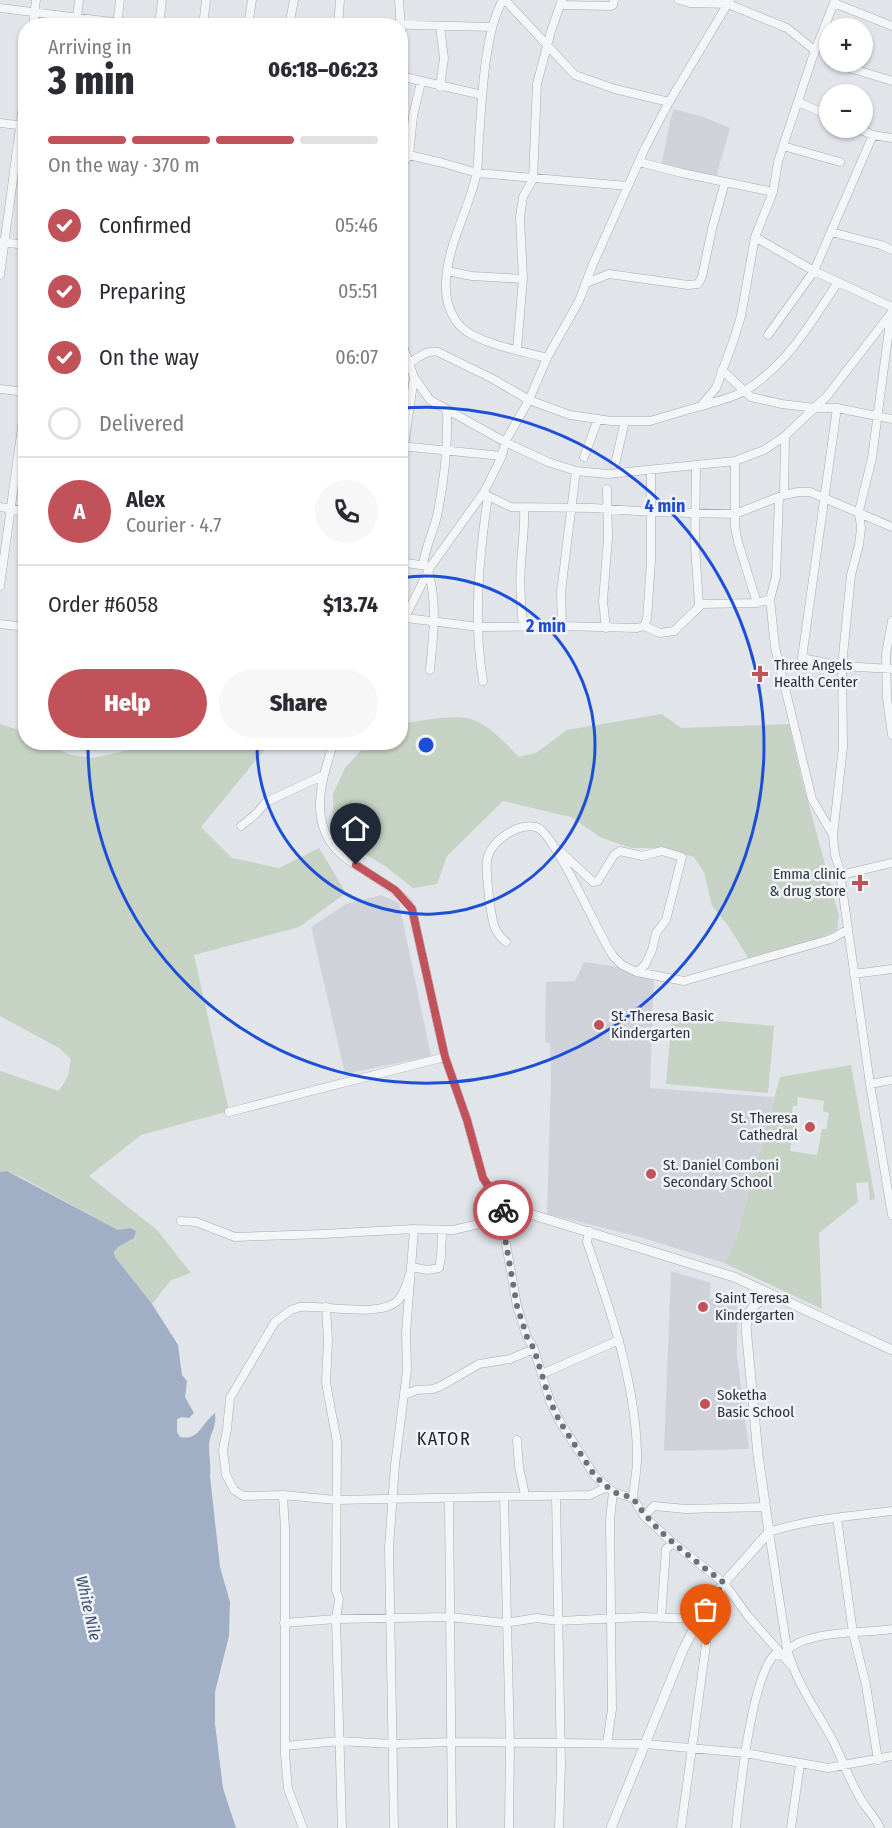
<!DOCTYPE html>
<meta charset="utf-8">
<style>
:root{--surface:#fff;--page:#f7f7f7;--text:#2b2b33;--muted:#7c7c81;--line:#e1e1e2;--accent:#c25259}
body{margin:0;font-family:"Fira Sans Condensed",sans-serif;background:var(--page);color:var(--text);height:100vh;display:flex;flex-direction:column;font-size:22px;white-space:nowrap}
*{box-sizing:border-box;margin:0}
p{font-size:20px;color:var(--muted)}
.icon{flex:none;width:33px;height:33px;fill:none;stroke:currentColor;stroke-width:2;stroke-linecap:round;stroke-linejoin:round}
.map{position:relative;flex:1;overflow:hidden}
.panel{position:absolute;left:18px;top:18px;width:390px;height:732px;display:flex;flex-direction:column;background:var(--surface);border-radius:24px;box-shadow:0 2px 4px #0004}
.panel>*{flex:none}
.buttons{position:absolute;left:819px;top:18px;display:grid;gap:12px}
.buttons a{display:grid;place-items:center;width:54px;height:54px;border-radius:50%;background:var(--surface);box-shadow:0 2px 4px #0004;font-size:30px}
.pin{position:absolute;display:grid;place-items:center;width:51px;height:51px;color:#fff;margin:-62px -26px;border-radius:50% 50% 50% 0;rotate:-45deg;box-shadow:0 0 6px #0007}
.pin .icon{rotate:45deg}
.courier{position:absolute;display:grid;place-items:center;width:60px;height:60px;margin:-30px;border:4px solid #c25259;border-radius:50%;background:#fff;color:#222;box-shadow:0 2px 8px #0007}
.headline em{font-style:normal;font-weight:800}
.headline div{display:flex;flex-direction:column-reverse}
.headline{display:flex;align-items:center;justify-content:space-between;height:102px;padding:0 30px}
h1{font-size:39px;font-weight:800;line-height:45px}
.bar{display:grid;grid-template-columns:repeat(4,1fr);gap:9px 6px;align-content:center;height:72px;padding:0 30px}
.bar i{height:8px;border-radius:4px;background:var(--line)}
.bar .on{background:var(--accent)}
.bar p{grid-column:span 4}
.line{display:flex;align-items:center;gap:15px;padding:0 30px;border-top:2px solid var(--line)}
.line div{flex:1}
.round{display:grid;place-items:center;flex:none;width:63px;height:63px;border-radius:32px;background:var(--page)}
ol{padding:0 30px;list-style:none}
li{display:flex;align-items:center;gap:18px;height:66px}
li p{margin-inline-start:auto}
li .icon{padding:6px;border-radius:50%;background:var(--accent);color:#fff;stroke-width:4}
li:last-child{color:var(--muted)}
li i{width:33px;height:33px;border:3px solid var(--line);border-radius:50%}
.action{display:flex;gap:12px;margin-top:auto;padding:12px 30px}
.action a{flex:1;height:69px;border-radius:36px;background:var(--accent);color:#fff;font-size:24px;font-weight:800;line-height:69px;text-align:center}
.action a+a{background:var(--page);color:var(--text)}
.map>svg:first-child{display:block}
.built{fill:#d0d2da}
.green{fill:#c6d2c3;fill-rule:evenodd}
.water{fill:#a0afc5}
.lines{fill:none;stroke-linecap:round;stroke-linejoin:round}
.minor-casing{stroke:#a7abb3;stroke-width:9}
.tertiary-casing{stroke:#a7abb3;stroke-width:10}
.minor{stroke:#f4f5f7;stroke-width:8}
.tertiary{stroke:#f4f5f7;stroke-width:9}
.done{stroke:#6b707a;stroke-width:6;stroke-dasharray:0 10.8}
.route{stroke:#c25259;stroke-width:8}
.ring{fill:none;stroke:#1d4ed8;stroke-width:3}
.poi-dot{fill:#c25259;stroke:#f1f3f6;stroke-width:2}
.labels{text-anchor:middle;stroke-width:5;stroke-linejoin:round;paint-order:stroke}
.poi-label{font-size:15px;fill:#2b313f;stroke:#f1f3f6;text-anchor:start}
.water-label{font-size:16px;font-style:italic;fill:#394c6f;stroke:#f1f3f6}
.quarter-label{font-size:18px;letter-spacing:1.5px;fill:#1d2230;stroke:#f1f3f6}
.centre{fill:#1d4ed8;stroke:#f1f3f6;stroke-width:3}
.ring-label{font-size:18px;text-anchor:middle;font-weight:bold;fill:#1d4ed8;stroke:#f1f3f6;stroke-width:5;stroke-linejoin:round;paint-order:stroke}
</style>
<div class="map">
<svg width="892" height="1828" viewBox="0 0 892 1828">
<rect width="100%" height="100%" fill="#e1e4e9"/>
<path class="built" d="M674 109 703 117 730 128 716 178 661 167 670 121Z
M381 895 399 903 431 1056 345 1074 311 927 346 904Z
M584 962 654 972 650 1088 774 1097 736 1239 724 1263 640 1237 547 1214 551 1078 550 1043 545 1042 546 982 575 981Z
M671 1271 711 1283 709 1299 737 1296V1356L749 1449 664 1451Z"/>
<path class="green" d="M662 714 681 728 789 724 801 776 839 916 837 930 810 943 749 959 729 927 712 906 704 872 694 857 664 848H631L600 837 571 817 503 801 447 856 437 884 413 888 385 866 351 846 333 821V794L345 768 368 743 400 742 401 724C419 721 454 714 471 719 491 726 505 743 519 757L536 753 567 730Z
M0 724 25 732 26 742 49 743 68 754 93 758 121 752 140 743H270L201 827 232 858 279 868 319 848 346 893 299 927 194 955 229 1111 141 1135 89 1176 157 1230 191 1273 171 1280 152 1304 115 1257V1249L134 1238 130 1228 118 1230 21 1177 7 1171 0 1172V1071L59 1091 68 1076 71 1059 59 1048 0 1016Z
M672 1017 774 1026 768 1093 666 1084Z
M851 1065 875 1199 870 1200 868 1182 856 1183 858 1202 819 1233 822 1309 724 1263 736 1239 780 1077ZM798 1097 824 1101 823 1111 829 1113 826 1129H822L817 1155 790 1151 794 1126 790 1125 793 1106H797Z"/>
<path class="water" d="M7 1171 118 1230 130 1228 136 1231 134 1238 118 1247 114 1252 115 1257 152 1304 178 1345 182 1375 187 1381 185 1397 194 1413 189 1418 182 1417 177 1419V1432L180 1437C199 1441 201 1424 215 1413 217 1429 209 1433 209 1446 209 1456 211 1466 210 1476L220 1567 230 1602 229 1636 215 1692V1724L223 1788 236 1828H0V1172Z"/>
<g class="lines">
<g class="minor-casing">
<path id="minor" d="M399 0 404 77
M503 0C484 32 482 101 479 139 478 151 479 164 476 176 468 211 448 244 446 281 445 295 448 309 456 321 470 343 523 351 547 358
M505 0 575 75 615 89 669 102
M679 0 690 3 728 4 787 28 813 49 814 54
M834 3 892 26
M561 5 610 6 613 5 614 0
M0 8 144 26
M338 23 492 27
M117 25 120 0
M33 26 36 0
M76 26 79 0
M159 26 162 0
M203 26 206 0
M248 26 252 0
M289 26 294 0
M338 26 340 0
M440 26 444 58 440 87
M830 62 892 81
M400 76 482 95
M798 102 830 116
M0 123 26 126
M856 128 873 135 892 138
M783 146 840 162
M400 153 443 163 477 173 628 186
M639 162 682 173 773 192
M400 168 409 155 413 116 421 82
M831 232 881 245 892 250
M755 237 814 271 892 307
M1 242 26 245
M447 271 472 276 523 279
M0 275 26 83
M586 283 609 274 688 285 698 284 702 277 712 229 725 182
M768 335 814 271 873 135
M400 338 414 377 430 400 505 442 548 462 576 471 608 474 735 461 764 450 785 436 827 396 892 312
M517 349 523 279 520 217 523 197 533 179 537 84 551 31 562 0
M409 363C418 358 428 349 438 352L493 379 529 400 570 415 611 421H650L701 406 716 388 734 339 741 316 755 237 773 192 778 162 783 146 813 56 835 0
M722 370 751 397 782 404 815 408H837L892 419
M0 389 26 392
M702 406C716 401 734 398 746 390 788 364 812 321 838 282
M837 408 802 658 842 666 892 669
M400 446 502 456
M584 457 598 419
M735 461V527L738 542 757 603 770 599
M615 464 625 421
M696 466 695 546 699 604 757 603
M400 473 414 377
M484 492 488 496 511 507 593 508 652 512 735 514 784 495 798 492H810L892 527
M784 495 785 436
M779 497 776 577 770 599 775 647 812 799 833 835
M0 507 26 511
M400 562 426 566
M423 565C425 548 433 533 437 516 444 483 448 445 447 410
M428 571C438 603 433 637 430 670
M0 586 26 398
M406 618 479 627 562 626 637 628 644 626 647 619 651 561V470
M892 621 886 654 887 698 892 735
M0 624 26 627
M562 626 561 592 576 471
M644 626 660 633 674 631 702 604
M400 627 431 566 484 492 502 456 505 442 529 400 547 358 579 301 593 264 645 148 669 102 730 0
M523 627C521 606 519 586 521 565 522 545 525 527 524 508
M606 628 603 601 608 538 607 489
M483 681C473 621 479 557 488 496
M25 718 26 716
M334 742C321 781 307 824 342 855 351 863 363 869 373 876 387 885 402 894 412 909L445 1057 467 1120 483 1178 493 1193 503 1202V1227L517 1306 527 1337 534 1349 550 1401 560 1422 595 1476 613 1492 633 1498 644 1516 673 1543 724 1583 748 1616 791 1665
M117 743V742
M241 826 256 814 266 802 324 775 325 772
M559 850 593 882 598 881 614 855 620 851 642 856 662 851 682 857 666 920 656 933 652 950 645 965 637 972
M892 863 845 874 841 880 870 1084 892 1215
M842 877 835 855 833 835 843 747 842 666 851 575 859 545 861 528 859 511 872 458 891 314
M506 942C501 938 498 935 495 928 491 918 484 866 488 856 494 839 518 823 536 827 554 831 599 936 613 956L622 965 637 972 684 981 831 939 847 930
M854 974 892 969
M870 1084 892 1080
M229 1112 445 1057
M181 1221 196 1222 235 1237 323 1234 414 1229 453 1230 527 1213
M442 1230 441 1257 439 1268 427 1270 412 1267C409 1277 406 1289 400 1298 386 1319 324 1305 300 1307L291 1310 275 1322 230 1398 227 1429 223 1450 226 1475 234 1490 243 1496 283 1495 336 1500 590 1495 607 1487
M589 1231 587 1242C610 1309 635 1380 637 1452 638 1467 634 1483 633 1498
M326 1307 328 1340 326 1383 337 1442 336 1590 339 1599 336 1619 342 1828
M542 1374 619 1340
M404 1395 416 1390 433 1389 441 1386 479 1364 510 1359 534 1349
M517 1440 519 1467 525 1495
M283 1495 285 1529V1754L288 1789 303 1828
M556 1496 561 1764 559 1828
M504 1497 510 1743 509 1828
M449 1499 452 1828
M644 1516 654 1506 686 1509 765 1507
M837 1518 853 1633 866 1685 878 1760
M661 1618 666 1549 673 1543
M284 1623 336 1619 450 1617 505 1623 537 1618 558 1621 642 1617 699 1619 709 1626
M607 1743 612 1709 610 1520 613 1492
M285 1746 339 1741 393 1744 451 1742 646 1744 745 1753 828 1768 892 1756
M394 1828 389 1547 395 1465 407 1370 406 1333 414 1229
M681 1828 712 1601
M736 1828C740 1791 751 1678 775 1654L783 1656C798 1629 864 1634 892 1629
M791 1828 800 1764
M880 1828C875 1816 866 1809 860 1798 849 1779 842 1758 832 1739 816 1710 796 1682 787 1649L769 1532C809 1519 851 1516 892 1511"/>
</g>
<g class="tertiary-casing">
<path id="tertiary" d="M503 1202 527 1213 734 1277 892 1350
M611 1828 683 1650 699 1619 724 1583 769 1532 758 1455 746 1327C749 1308 753 1304 770 1295"/>
</g>
<use href="#minor" class="minor"/>
<use href="#tertiary" class="tertiary"/>
</g>
<g class="lines">
<path class="done" d="M503 1210V1227L517 1306 527 1337 534 1349 550 1401 560 1422 595 1476 613 1492 633 1498C655 1533 691 1557 724 1583L712 1601 706 1646"/>
<path class="route" d="M356 865 395 890 412 909 445 1057 467 1120 483 1178 493 1193 503 1202V1210"/>
</g>
<g class="ring">
<path d="M401 578A169 169 0 1 1 257 744"/>
<path d="M402 408A338 338 0 1 1 88 745"/>
</g>
<g class="poi-dot">
<path d="M757 665h6v6h6v6h-6v6h-6v-6h-6v-6h6z"/>
<path d="M857 874h6v6h6v6h-6v6h-6v-6h-6v-6h6z"/>
<circle cx="599" cy="1025" r="6"/>
<circle cx="810" cy="1127" r="6"/>
<circle cx="651" cy="1174" r="6"/>
<circle cx="703" cy="1307" r="6"/>
<circle cx="705" cy="1404" r="6"/>
</g>
<g class="labels">
<g class="poi-label">
<text x="774" y="670">Three Angels<tspan x="774" dy="17">Health Center</tspan></text>
<text x="846" y="879" text-anchor="end">Emma clinic<tspan x="846" dy="17">&amp; drug store</tspan></text>
<text x="611" y="1021">St. Theresa Basic<tspan x="611" dy="17">Kindergarten</tspan></text>
<text x="798" y="1123" text-anchor="end">St. Theresa<tspan x="798" dy="17">Cathedral</tspan></text>
<text x="663" y="1170">St. Daniel Comboni<tspan x="663" dy="17">Secondary School</tspan></text>
<text x="715" y="1303">Saint Teresa<tspan x="715" dy="17">Kindergarten</tspan></text>
<text x="717" y="1400">Soketha<tspan x="717" dy="17">Basic School</tspan></text>
</g>
<g class="water-label">
<text transform="translate(89 1608) rotate(77)" y="6">White Nile</text>
</g>
<g class="quarter-label">
<text x="444" y="1445">KATOR</text>
</g>
</g>
<circle cx="426" cy="745" r="9" class="centre"/>
<g class="ring-label">
<text x="665" y="512">4 min</text>
<text x="546" y="632">2 min</text>
</g>
</svg>
<div class="buttons">
<a>+</a>
<a>−</a>
</div>
<div class="pin" style="left:706px;top:1646px;background:#ea580c"><svg class="icon" aria-label="bag" viewBox="0 0 24 24"><path d="M5 8h14l-1 12H6zM9 8a3 3 0 0 1 6 0"/></svg></div>
<div class="pin" style="left:356px;top:865px;background:#1f2937"><svg class="icon" aria-label="home" viewBox="0 0 24 24"><path d="M3 11l9-7 9 7M6 9v11h12V9"/></svg></div>
<div class="courier" style="left:503px;top:1210px"><svg class="icon" aria-label="bike" viewBox="0 0 24 24"><circle cx="6" cy="16" r="4"/><circle cx="18" cy="16" r="4"/><path d="M6 16l4-8h5l3 8M10 8l3 8H6M13 5h3"/></svg></div>
<section class="panel">
<div class="headline"><div><h1>3 min</h1><p>Arriving in</p></div><em>06:18–06:23</em></div>
<div class="bar"><i class="on"></i><i class="on"></i><i class="on"></i><i></i><p>On the way · 370 m</p></div>
<ol>
<li><svg class="icon" aria-label="check" viewBox="0 0 24 24"><path d="M5 12l5 5 9-10"/></svg>Confirmed<p>05:46</p></li>
<li><svg class="icon" aria-label="check" viewBox="0 0 24 24"><path d="M5 12l5 5 9-10"/></svg>Preparing<p>05:51</p></li>
<li><svg class="icon" aria-label="check" viewBox="0 0 24 24"><path d="M5 12l5 5 9-10"/></svg>On the way<p>06:07</p></li>
<li><i></i>Delivered</li>
</ol>
<div class="line" style="height:108px"><b class="round" style="background:var(--accent);color:#fff">A</b><div><b>Alex</b><p>Courier · 4.7</p></div><a class="round"><svg class="icon" aria-label="phone" viewBox="0 0 24 24"><path d="M5 4h4l2 5-3 2q2 4 5 5l2-3 5 2v4C11 20 4 13 5 4z"/></svg></a></div>
<div class="line" style="height:78px"><div>Order #6058</div><b>$13.74</b></div>
<div class="action"><a>Help</a><a>Share</a></div>
</section>
</div>
